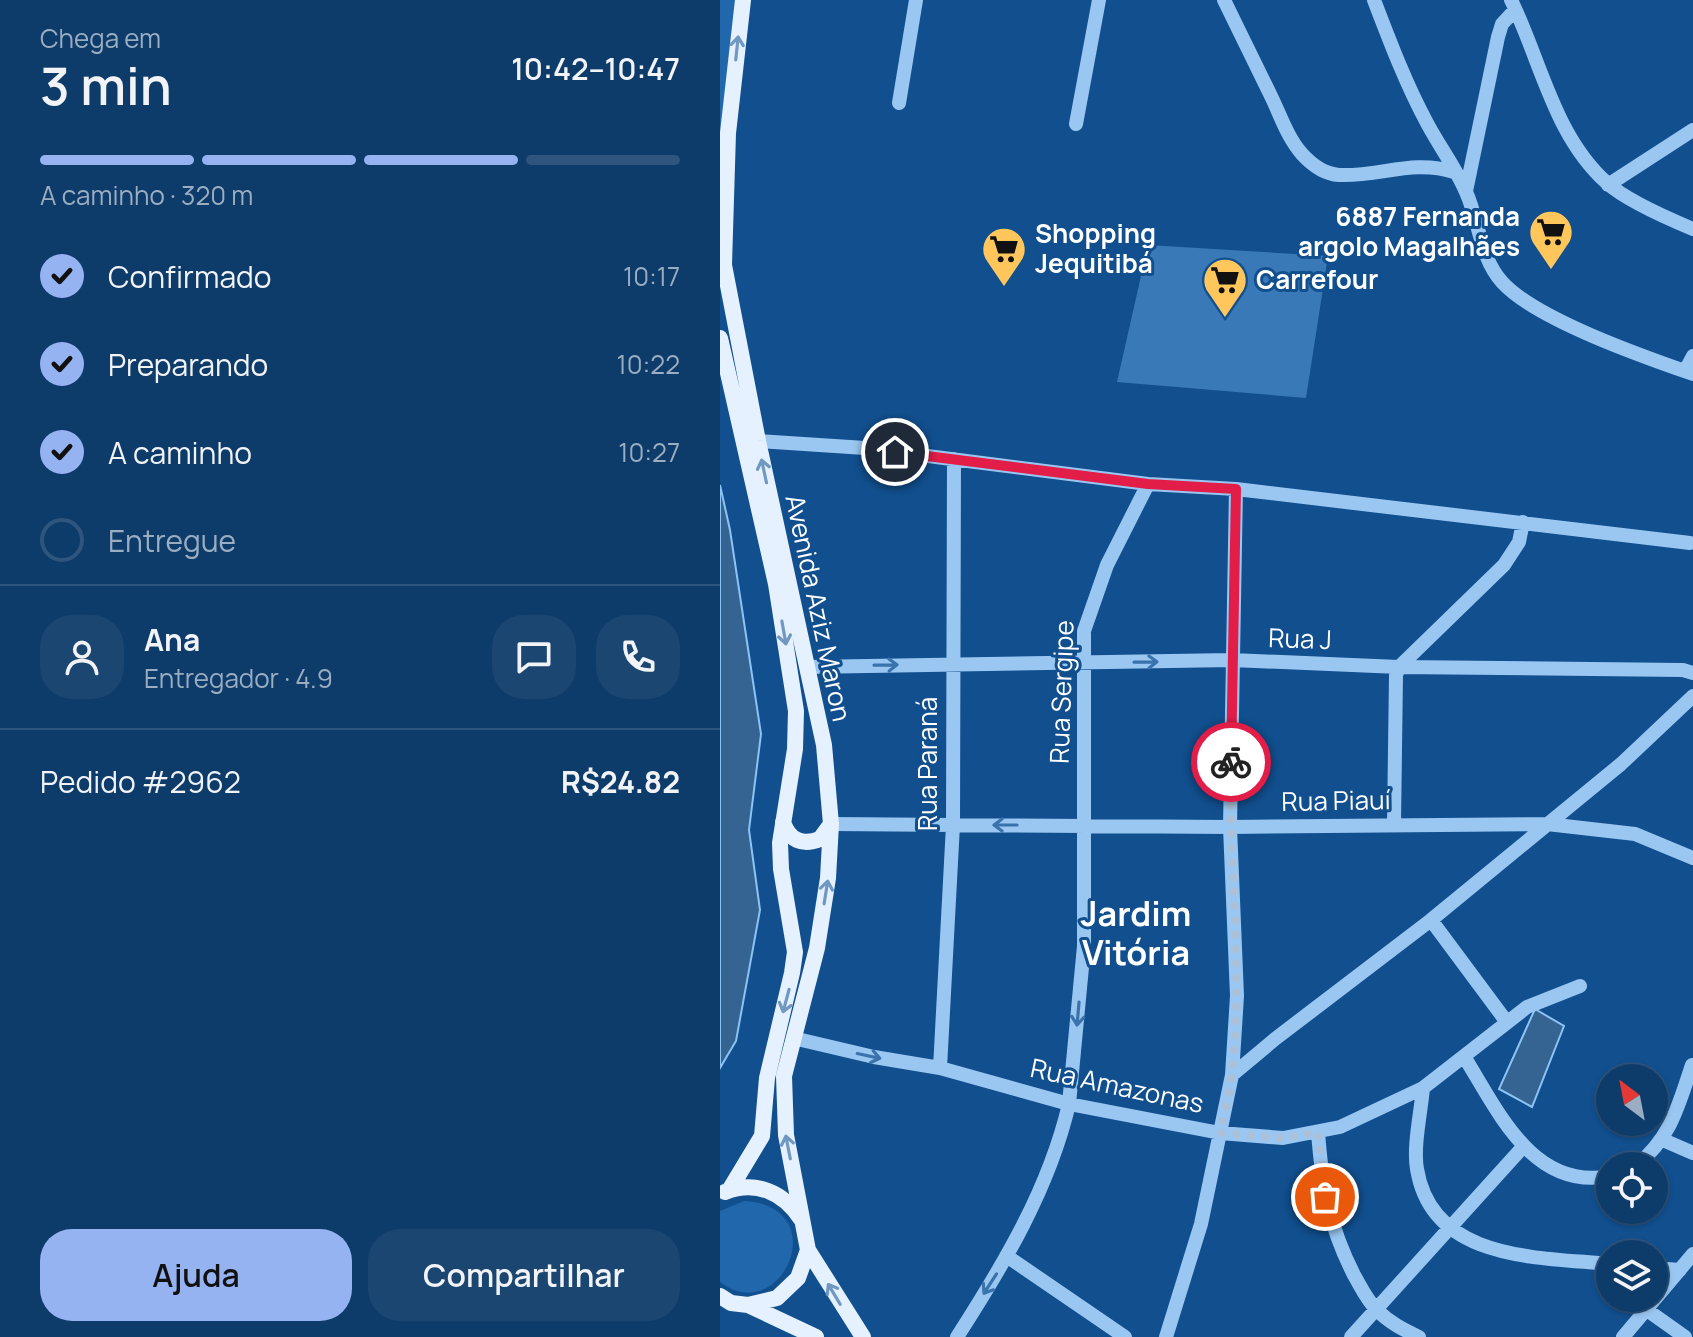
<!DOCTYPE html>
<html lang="pt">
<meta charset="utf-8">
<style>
:root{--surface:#0d3b6a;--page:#1b4672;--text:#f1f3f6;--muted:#9aadc1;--line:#2d557e;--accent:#95b2f1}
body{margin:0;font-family:Manrope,sans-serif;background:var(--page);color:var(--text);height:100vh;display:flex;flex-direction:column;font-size:30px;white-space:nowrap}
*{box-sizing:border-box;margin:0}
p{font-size:26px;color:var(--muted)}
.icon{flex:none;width:44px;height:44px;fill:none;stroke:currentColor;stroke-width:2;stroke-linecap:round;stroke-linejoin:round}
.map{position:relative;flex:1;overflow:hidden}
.side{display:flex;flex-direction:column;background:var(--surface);width:720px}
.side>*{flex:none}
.needle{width:52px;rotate:328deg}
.fabs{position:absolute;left:876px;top:1064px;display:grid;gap:16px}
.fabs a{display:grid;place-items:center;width:72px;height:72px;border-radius:50%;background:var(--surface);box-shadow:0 2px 6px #0004,0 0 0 2px var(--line);font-size:40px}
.pin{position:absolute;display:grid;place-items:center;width:68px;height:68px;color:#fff;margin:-34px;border:4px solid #fff;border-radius:50%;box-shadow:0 2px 8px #0007}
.courier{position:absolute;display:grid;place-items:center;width:80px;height:80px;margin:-40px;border:6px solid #e11d48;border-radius:50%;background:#fff;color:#222;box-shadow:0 2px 10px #0007}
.head em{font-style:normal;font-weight:600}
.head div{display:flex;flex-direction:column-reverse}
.head{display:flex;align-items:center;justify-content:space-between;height:136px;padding:0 40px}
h1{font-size:52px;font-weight:600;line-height:60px}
.bar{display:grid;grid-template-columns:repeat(4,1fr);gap:12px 8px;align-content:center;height:96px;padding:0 40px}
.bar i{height:10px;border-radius:6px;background:var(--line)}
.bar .on{background:var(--accent)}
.bar p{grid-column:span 4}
.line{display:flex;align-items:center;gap:20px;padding:0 40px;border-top:2px solid var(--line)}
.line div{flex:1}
.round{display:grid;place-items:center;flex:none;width:84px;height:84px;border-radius:32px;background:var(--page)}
ol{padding:0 40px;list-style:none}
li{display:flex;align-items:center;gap:24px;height:88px}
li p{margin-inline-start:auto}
li .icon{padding:8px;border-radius:50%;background:var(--accent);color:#111;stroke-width:4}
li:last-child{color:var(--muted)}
li i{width:44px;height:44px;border:4px solid var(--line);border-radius:50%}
.action{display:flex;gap:16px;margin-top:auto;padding:16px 40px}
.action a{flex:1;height:92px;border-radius:32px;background:var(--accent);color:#111;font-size:32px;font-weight:600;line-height:92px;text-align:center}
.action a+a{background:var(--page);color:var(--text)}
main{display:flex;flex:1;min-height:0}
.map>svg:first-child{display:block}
.green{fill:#2067ab}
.water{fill:#366492;stroke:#8cc3f5;stroke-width:2}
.building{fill:#3a79b8}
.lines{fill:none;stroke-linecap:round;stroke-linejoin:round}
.minor{stroke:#9ac7f2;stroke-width:14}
.major{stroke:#e5f1ff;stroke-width:16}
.oneway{stroke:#7098c1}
.oneway2{stroke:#3a73ac}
.done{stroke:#acc1d7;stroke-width:8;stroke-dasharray:0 14.4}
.route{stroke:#e11d48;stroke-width:10}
.labels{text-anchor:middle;stroke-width:6;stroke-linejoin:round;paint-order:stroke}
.poi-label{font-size:26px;font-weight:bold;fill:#fff;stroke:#114f8e;text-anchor:start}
.street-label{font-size:26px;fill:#fff;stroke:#114f8e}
.district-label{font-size:34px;font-weight:bold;fill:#fff;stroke:#114f8e}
</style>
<main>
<section class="side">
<div class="head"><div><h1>3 min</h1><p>Chega em</p></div><em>10:42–10:47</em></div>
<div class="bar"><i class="on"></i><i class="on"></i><i class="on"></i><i></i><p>A caminho · 320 m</p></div>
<ol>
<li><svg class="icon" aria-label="check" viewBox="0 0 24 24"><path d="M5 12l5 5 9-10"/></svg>Confirmado<p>10:17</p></li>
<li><svg class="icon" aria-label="check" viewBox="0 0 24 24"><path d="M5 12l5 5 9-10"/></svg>Preparando<p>10:22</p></li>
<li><svg class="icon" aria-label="check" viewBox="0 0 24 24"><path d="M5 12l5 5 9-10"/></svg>A caminho<p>10:27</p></li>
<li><i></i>Entregue</li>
</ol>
<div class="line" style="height:144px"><a class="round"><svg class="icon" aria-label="person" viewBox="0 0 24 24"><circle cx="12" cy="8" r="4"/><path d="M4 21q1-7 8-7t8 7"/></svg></a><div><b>Ana</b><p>Entregador · 4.9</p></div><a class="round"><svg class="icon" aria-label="chat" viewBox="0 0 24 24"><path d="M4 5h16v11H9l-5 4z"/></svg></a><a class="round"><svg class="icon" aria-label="phone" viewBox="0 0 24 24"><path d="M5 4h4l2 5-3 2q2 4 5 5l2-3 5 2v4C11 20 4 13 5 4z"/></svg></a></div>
<div class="line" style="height:104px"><div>Pedido #2962</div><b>R$24.82</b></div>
<div class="action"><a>Ajuda</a><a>Compartilhar</a></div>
</section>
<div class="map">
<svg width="973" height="1337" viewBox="0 0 973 1337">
<rect width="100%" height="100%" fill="#114f8e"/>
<path class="green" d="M0 0H18L0 134Z
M24 1201C116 1206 61 1329 0 1282V1211Z"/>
<path class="water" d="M0 485 10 530 41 734 29 830 40 910 16 1041 0 1068Z
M815 1009 844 1026 812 1107 779 1089Z"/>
<path class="building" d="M428 245 608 256 586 398 397 382Z"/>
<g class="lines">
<path class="minor" d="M504 0C519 31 535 63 550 94 560 114 567 137 582 154 592 165 604 174 619 175 660 177 692 159 734 172
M654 0C670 42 686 84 707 123 719 146 736 168 746 192 759 220 760 258 782 282 815 319 924 357 973 374
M791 0C821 61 834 136 887 183 906 200 949 219 973 229
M179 103 196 0
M356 124 379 0
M888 185 973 130
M746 191 778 37 782 24 795 10
M965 371 973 356
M38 441 145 448 428 484 516 489 970 543
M88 667 512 660 679 667 963 670 973 673
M111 824 510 827 827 824 915 834 973 858
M674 824 676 675 679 667 784 565 799 542 803 522
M711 920 786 1021
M73 1038 154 1057 220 1068 349 1104 500 1133 563 1138 620 1127 703 1088 807 1007 860 986
M745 1058C778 1111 813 1191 890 1176
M220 1068 233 825 234 459
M512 1075 555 1039 711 920 901 764 973 696
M703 1088C701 1112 693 1146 697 1169 712 1261 818 1257 890 1264
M598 1132C602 1186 609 1226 634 1275 641 1287 647 1301 658 1311 670 1323 684 1330 699 1337
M943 1140 973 1153
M916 1166C951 1137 958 1107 972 1065
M288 1257 405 1337
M934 1268 960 1270
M927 1310 965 1337
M237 1337C284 1264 329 1189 349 1104L364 946V631L387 565 428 484
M446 1337 481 1224 512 1075 517 996 510 827 516 489
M631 1337 803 1147
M903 1337 973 1254"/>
<path class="major" d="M0 338 56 584 76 711 75 749 60 843 61 869 75 952 72 973 47 1078 42 1136 10 1189
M63 822C69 840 82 846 100 839L111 824
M5 1192C36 1180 63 1192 81 1219
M88 1250 143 1337
M0 1296 11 1303 28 1305 57 1298 78 1278 88 1250 66 1135 64 1076 97 948 108 878 111 824 104 745 38 441 4 265 8 133 23 0
M28 1305 96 1337"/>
</g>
<defs><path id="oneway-shaft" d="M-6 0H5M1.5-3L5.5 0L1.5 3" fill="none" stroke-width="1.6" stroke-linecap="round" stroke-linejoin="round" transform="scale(2)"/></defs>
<g class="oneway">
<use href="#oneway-shaft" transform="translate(17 48) rotate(-84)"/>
<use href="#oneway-shaft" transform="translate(44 471) rotate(-102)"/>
<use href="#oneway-shaft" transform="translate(64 633) rotate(80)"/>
<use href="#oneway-shaft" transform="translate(106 892) rotate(-81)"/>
<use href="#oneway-shaft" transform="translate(66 1001) rotate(105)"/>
<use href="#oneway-shaft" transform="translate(68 1147) rotate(-101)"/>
<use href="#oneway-shaft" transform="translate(114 1294) rotate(-121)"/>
</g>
<g class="oneway2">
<use href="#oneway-shaft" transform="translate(426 662) rotate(-1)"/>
<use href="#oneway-shaft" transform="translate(166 665) rotate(-1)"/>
<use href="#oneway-shaft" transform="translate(285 825) rotate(180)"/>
<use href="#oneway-shaft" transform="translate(358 1014) rotate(95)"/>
<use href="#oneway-shaft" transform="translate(149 1056) rotate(12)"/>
<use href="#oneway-shaft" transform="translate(270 1284) rotate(123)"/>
</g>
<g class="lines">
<path class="done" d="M511 762C509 865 523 970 512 1073 510 1093 504 1113 500 1133L563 1138 598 1132 605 1197"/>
<path class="route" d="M175 452 428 484 516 489 511 762"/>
</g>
<defs>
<g id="supermarket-pin" transform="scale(2.3)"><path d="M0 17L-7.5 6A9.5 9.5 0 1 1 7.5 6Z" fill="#ffc65b" stroke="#114f8e"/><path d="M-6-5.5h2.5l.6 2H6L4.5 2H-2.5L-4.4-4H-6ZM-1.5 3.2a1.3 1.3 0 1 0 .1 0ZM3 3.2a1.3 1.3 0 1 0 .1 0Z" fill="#111"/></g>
</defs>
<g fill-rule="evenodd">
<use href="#supermarket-pin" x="831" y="232"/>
<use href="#supermarket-pin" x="284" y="249"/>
<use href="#supermarket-pin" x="505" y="280"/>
</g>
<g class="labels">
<g class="poi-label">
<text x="800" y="226" text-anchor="end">6887 Fernanda<tspan x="800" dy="30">argolo Magalhães</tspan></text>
<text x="315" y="243">Shopping<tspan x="315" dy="30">Jequitibá</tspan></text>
<text x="536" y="289">Carrefour</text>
</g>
<g class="street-label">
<text transform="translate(98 608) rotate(78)" y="9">Avenida Aziz Maron</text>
<text transform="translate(580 639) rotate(2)" y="9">Rua J</text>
<text transform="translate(342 692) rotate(-88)" y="9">Rua Sergipe</text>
<text transform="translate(208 764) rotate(-90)" y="9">Rua Paraná</text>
<text transform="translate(616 801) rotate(-1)" y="9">Rua Piauí</text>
<text transform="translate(397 1086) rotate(12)" y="9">Rua Amazonas</text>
</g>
<g class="district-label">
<text x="416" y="926">Jardim<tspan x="416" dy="39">Vitória</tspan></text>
</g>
</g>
</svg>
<div class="fabs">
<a><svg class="needle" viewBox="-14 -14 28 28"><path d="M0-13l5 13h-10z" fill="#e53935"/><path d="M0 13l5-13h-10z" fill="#9aadc1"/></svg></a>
<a><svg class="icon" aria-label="locate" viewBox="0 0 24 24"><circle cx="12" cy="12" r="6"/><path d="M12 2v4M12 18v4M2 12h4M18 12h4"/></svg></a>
<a><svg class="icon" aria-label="layers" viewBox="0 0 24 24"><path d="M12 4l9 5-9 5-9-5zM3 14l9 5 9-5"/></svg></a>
</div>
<div class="pin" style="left:605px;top:1197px;background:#ea580c"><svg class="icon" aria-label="bag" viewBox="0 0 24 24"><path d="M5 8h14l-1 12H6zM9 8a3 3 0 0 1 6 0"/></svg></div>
<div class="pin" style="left:175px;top:452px;background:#1f2937"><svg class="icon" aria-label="home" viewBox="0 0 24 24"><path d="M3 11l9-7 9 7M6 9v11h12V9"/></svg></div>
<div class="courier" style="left:511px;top:762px"><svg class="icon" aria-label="bike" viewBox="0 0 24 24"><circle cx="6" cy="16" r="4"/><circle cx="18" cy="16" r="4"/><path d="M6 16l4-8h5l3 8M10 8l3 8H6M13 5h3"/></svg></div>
</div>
</main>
